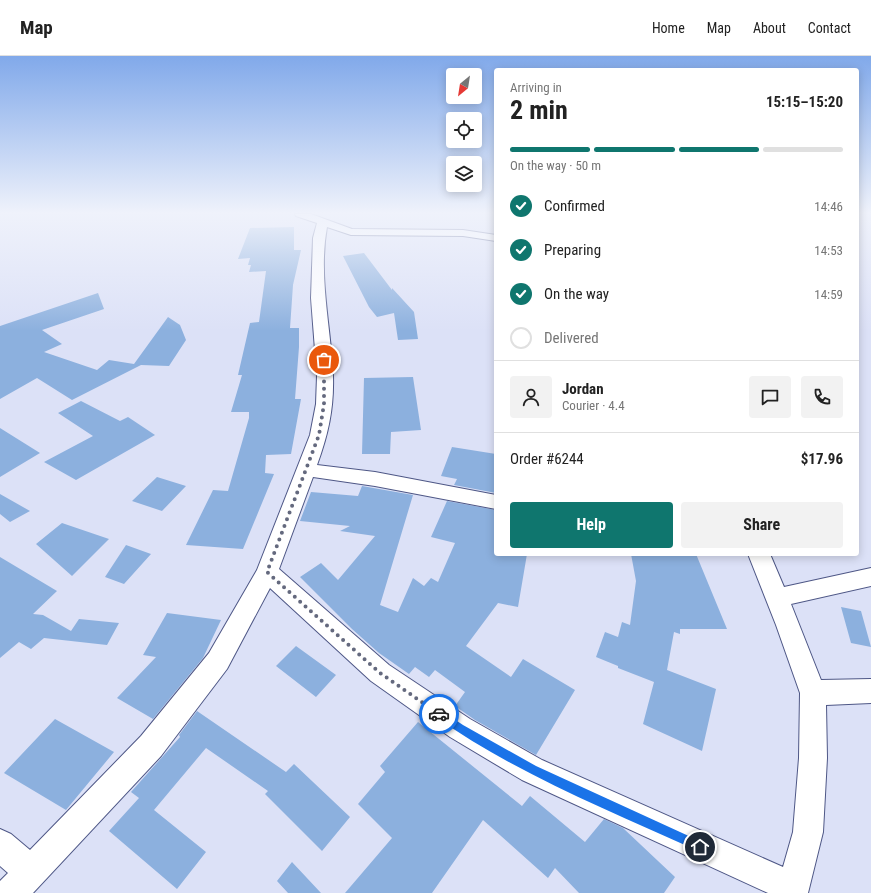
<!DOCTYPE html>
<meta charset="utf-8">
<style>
:root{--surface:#fff;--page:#f2f2f2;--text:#222;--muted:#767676;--line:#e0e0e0;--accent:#0f766e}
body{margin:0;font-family:"Roboto Condensed",sans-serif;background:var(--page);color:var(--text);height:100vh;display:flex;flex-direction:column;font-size:15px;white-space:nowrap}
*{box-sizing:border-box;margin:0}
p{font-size:13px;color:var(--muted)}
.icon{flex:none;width:22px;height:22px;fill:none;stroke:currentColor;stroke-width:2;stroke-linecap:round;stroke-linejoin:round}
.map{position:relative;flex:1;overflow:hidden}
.sheet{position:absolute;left:494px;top:12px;width:365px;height:488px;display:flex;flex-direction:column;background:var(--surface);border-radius:4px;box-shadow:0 2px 10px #0003}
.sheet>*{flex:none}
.needle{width:26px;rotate:210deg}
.buttons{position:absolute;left:446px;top:12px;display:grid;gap:8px}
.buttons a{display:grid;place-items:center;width:36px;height:36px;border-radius:4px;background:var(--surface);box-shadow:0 2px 10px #0003;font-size:20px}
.pin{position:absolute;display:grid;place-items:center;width:34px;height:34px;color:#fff;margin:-17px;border:2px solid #fff;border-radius:50%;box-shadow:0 1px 4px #0007}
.courier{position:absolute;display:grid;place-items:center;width:40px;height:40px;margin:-20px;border:3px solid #1a73e8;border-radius:50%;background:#fff;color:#222;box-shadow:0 1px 5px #0007}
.summary em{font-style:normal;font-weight:700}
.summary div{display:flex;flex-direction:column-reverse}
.summary{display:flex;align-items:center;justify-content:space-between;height:68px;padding:0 16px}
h1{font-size:26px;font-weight:700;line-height:30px}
.bar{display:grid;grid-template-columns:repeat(4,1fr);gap:6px 4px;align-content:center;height:48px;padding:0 16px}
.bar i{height:5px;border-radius:3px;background:var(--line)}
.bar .on{background:var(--accent)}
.bar p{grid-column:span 4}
.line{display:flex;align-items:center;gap:10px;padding:0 16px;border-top:1px solid var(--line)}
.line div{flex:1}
.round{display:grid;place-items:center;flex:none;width:42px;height:42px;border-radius:4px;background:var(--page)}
ol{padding:0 16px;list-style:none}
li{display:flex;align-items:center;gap:12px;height:44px}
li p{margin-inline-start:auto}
li .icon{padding:4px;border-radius:50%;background:var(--accent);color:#fff;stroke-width:4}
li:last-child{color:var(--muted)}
li i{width:22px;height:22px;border:2px solid var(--line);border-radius:50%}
.button{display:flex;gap:8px;margin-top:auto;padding:8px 16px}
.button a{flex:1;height:46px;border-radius:4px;background:var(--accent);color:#fff;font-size:16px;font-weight:700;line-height:46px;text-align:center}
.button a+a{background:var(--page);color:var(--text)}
header{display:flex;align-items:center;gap:24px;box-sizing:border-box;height:56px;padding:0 20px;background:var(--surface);border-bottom:1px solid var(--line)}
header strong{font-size:19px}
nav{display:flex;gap:22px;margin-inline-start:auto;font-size:14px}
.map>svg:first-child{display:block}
.building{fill:#8cb0de}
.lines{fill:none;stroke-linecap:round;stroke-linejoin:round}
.street-casing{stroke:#4e5786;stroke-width:2}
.street{fill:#fff;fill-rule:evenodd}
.route{fill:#1a73e8}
.done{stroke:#64697e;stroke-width:4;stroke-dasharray:0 7.2}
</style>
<header>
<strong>Map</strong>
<nav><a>Home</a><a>Map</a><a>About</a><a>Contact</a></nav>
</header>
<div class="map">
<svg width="871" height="837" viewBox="0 0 871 837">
<rect width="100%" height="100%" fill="#dce1f7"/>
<path class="building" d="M294 171V194H301L293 229 290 272H299V291L295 343H301L291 398 266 399 265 417 274 418 243 493 186 489 213 434 228 435 249 362V356H231L242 319H238L250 267 259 266 266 215 249 216 251 209H248L250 202 238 203 250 172Z
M364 197 392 234V232L414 256 418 283 398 284 394 257 377 261 369 251 343 200Z
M98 237 104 253 42 274 62 288 44 296 97 314 109 304 134 308 168 261 180 269 186 284 169 310 141 309 72 344 37 322 0 343V270Z
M413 321 421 374 391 376 390 398H362L364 322Z
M81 345 120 365 128 361 155 379 76 424 44 406 93 380 58 357Z
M0 372 40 397 0 421Z
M452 391 496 398V437L454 429 457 423 441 420Z
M157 421 186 430 162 455 132 445Z
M362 430 413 439 380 549 398 556 413 522 424 530 431 522 438 526 455 487 431 481 447 445 496 454V498H527L518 551 498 547 466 590 511 621 523 603 575 634 536 699 475 664 455 650 465 636 435 614 429 621 415 611 409 618 379 597 352 573 300 521 321 507 338 524 375 480 340 475 350 470 300 465 311 436 358 440Z
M0 438 30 455 10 466 0 458Z
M62 467 109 483 72 520 36 488Z
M126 489 151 498 124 528 105 521Z
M631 498H696L727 573H680V578L674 576 667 614 716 633 702 695 643 668 654 626 618 612V610L596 601 605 576 618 581 622 566 630 569 636 525Z
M0 501 57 535 33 558 43 559 71 575 79 563 119 567 107 589 44 582 31 593 19 586 0 602Z
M841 551 861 555 871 591 851 587Z
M167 557 221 564 203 602 153 663 117 642 156 601 143 599Z
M296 590 336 619 316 641 276 610Z
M197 655 286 716 294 708 350 761 322 795 265 738 268 735 206 692 154 754 206 796 177 833 109 775 139 742 131 736 180 681 179 679Z
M55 663 114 696 66 754 4 717Z
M418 666 522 750 530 740 585 786 604 763 623 772 675 821 664 837H579L555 812 548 822 483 764 432 837H345L392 782 358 748 385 716 380 710Z
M292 806 321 837H288L277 825Z"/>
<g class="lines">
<g class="street-casing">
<path id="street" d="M295 158H311L352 173 463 174 496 179V185L463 180 351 179 327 171C318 220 331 271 333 320 334 353 328 379 317 409L375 416 496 439V453L375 430 313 421 279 513 389 609 470 663 542 704 783 811 793 776 799 702 800 637 776 569 748 498H770L784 531 871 512V530L791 548 821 624 871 623V647L826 649 827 702 823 776 808 837H768L522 724 450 681 371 625 270 532 227 613 161 700 33 837H0V825L8 817 0 810V773L11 778 30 794 141 680 209 597 257 514 310 379 316 348 317 320 311 242 313 182 317 167 296 160Z"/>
</g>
<use href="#street" class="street"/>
</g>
<linearGradient id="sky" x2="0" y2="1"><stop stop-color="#81a9ea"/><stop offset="0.57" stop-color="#eff2fb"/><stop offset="1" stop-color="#eff2fb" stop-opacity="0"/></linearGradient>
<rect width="871" height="275" fill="url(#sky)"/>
<path class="route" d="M439 653 463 669 536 710 704 787 706 791 704 794 700 796 696 794C608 754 515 717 436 661L434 658 436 655Z"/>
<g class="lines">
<path class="done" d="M324 304V348L319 379 267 516 380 617 439 658"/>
</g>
</svg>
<div class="buttons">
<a><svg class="needle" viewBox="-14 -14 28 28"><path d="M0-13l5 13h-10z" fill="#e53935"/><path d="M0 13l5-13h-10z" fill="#767676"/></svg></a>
<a><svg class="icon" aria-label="locate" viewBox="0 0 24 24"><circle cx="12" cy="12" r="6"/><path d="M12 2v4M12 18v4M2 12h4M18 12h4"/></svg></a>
<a><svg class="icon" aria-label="layers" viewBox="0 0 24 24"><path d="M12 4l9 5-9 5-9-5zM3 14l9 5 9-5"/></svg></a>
</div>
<div class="pin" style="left:324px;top:304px;background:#ea580c"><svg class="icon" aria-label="bag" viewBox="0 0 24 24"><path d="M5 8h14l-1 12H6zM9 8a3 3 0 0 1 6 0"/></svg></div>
<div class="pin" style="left:700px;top:791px;background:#1f2937"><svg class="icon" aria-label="home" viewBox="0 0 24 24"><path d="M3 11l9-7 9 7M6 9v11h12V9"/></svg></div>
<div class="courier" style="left:439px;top:658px"><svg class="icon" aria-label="car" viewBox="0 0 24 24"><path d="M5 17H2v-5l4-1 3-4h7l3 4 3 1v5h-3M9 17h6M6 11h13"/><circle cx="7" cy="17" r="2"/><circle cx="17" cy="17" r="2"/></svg></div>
<section class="sheet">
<div class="summary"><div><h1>2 min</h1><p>Arriving in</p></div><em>15:15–15:20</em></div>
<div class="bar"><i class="on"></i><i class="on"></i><i class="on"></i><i></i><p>On the way · 50 m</p></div>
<ol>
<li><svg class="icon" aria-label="check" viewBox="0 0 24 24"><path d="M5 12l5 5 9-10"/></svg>Confirmed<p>14:46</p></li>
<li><svg class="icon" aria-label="check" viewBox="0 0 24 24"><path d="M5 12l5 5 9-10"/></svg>Preparing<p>14:53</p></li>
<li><svg class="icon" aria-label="check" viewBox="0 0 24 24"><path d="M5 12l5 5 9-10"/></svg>On the way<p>14:59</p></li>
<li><i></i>Delivered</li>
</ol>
<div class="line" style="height:72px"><a class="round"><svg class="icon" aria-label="person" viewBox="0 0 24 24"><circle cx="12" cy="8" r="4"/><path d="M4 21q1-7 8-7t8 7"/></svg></a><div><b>Jordan</b><p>Courier · 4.4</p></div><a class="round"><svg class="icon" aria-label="chat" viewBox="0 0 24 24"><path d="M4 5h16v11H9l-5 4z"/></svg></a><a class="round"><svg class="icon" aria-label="phone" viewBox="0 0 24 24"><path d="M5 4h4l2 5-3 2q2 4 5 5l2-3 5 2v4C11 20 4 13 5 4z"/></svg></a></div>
<div class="line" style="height:52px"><div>Order #6244</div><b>$17.96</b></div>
<div class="button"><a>Help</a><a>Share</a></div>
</section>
</div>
